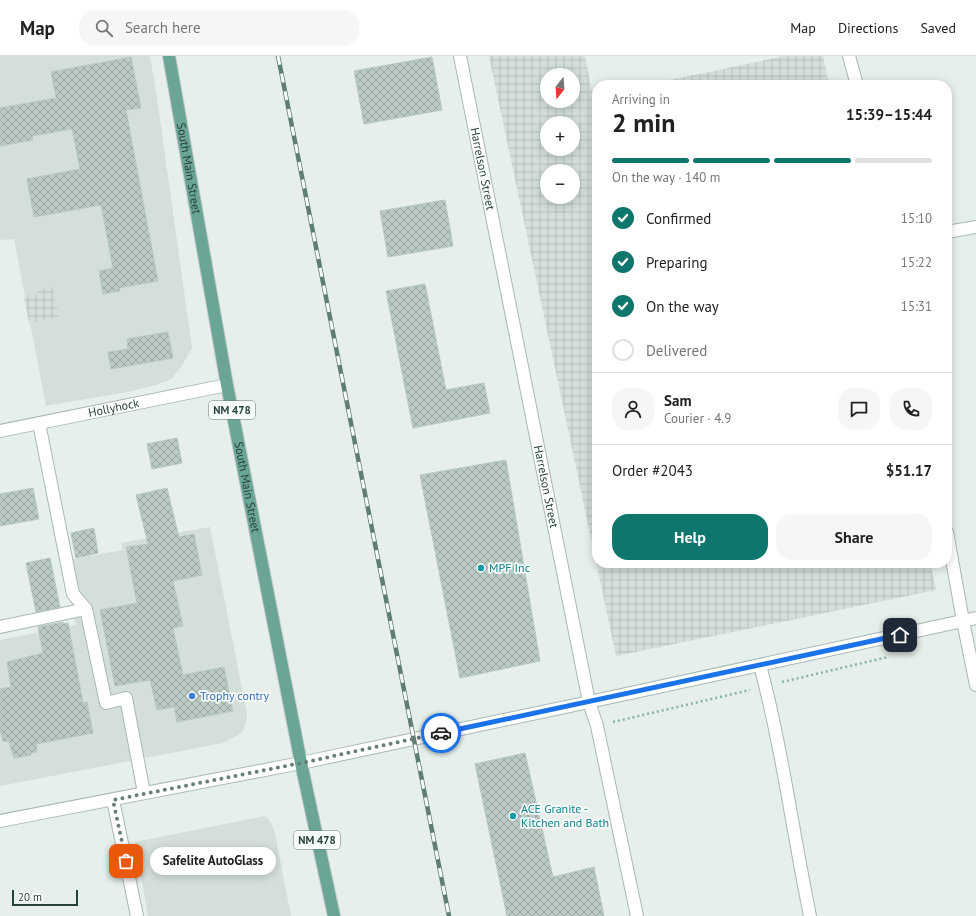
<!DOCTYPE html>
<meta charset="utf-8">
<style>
:root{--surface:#fff;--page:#f6f6f6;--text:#222;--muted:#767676;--line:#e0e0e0;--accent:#0f766e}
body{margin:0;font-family:"PT Sans",sans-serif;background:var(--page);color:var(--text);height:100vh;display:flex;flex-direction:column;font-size:15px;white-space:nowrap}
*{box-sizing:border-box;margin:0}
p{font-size:13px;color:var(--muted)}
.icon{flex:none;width:22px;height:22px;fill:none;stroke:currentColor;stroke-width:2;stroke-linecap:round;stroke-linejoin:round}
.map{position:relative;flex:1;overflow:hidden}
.side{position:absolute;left:592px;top:24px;width:360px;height:488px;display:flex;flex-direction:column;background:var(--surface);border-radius:16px;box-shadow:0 2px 10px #0003}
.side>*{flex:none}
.needle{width:26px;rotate:197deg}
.tools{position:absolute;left:540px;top:12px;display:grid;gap:8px}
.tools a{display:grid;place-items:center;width:40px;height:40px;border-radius:50%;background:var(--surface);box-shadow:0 2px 10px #0003;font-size:20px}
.scale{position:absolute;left:12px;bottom:10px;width:66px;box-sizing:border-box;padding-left:4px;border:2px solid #24423a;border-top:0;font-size:11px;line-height:14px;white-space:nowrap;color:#24423a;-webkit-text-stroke:3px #f7fbf9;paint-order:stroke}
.pin{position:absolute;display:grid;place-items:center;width:34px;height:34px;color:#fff;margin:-17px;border-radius:8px;box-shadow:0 2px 6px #0006}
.courier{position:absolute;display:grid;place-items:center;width:40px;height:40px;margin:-20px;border:3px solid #1a73e8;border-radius:50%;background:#fff;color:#222;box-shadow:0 1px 5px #0007}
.bubble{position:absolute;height:28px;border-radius:14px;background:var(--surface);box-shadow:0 2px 10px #0003;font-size:13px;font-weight:700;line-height:28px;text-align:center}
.head em{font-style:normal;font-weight:700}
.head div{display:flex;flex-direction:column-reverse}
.head{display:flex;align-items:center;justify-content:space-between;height:68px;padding:0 20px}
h1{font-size:26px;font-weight:700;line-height:30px}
.bar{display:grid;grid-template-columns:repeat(4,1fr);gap:6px 4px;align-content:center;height:48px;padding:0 20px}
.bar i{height:5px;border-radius:3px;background:var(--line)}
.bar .on{background:var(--accent)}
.bar p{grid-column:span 4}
.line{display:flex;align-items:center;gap:10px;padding:0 20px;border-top:1px solid var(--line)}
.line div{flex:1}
.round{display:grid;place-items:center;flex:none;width:42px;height:42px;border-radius:16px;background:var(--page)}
ol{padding:0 20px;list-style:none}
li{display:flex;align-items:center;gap:12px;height:44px}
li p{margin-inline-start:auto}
li .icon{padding:4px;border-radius:50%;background:var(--accent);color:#fff;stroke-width:4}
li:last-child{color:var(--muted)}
li i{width:22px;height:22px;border:2px solid var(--line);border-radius:50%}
.cta{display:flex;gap:8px;margin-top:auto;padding:8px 20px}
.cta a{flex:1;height:46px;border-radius:16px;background:var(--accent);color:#fff;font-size:16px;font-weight:700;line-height:46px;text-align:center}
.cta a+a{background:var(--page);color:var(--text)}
header{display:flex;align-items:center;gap:24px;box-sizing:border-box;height:56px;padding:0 20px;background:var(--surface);border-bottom:1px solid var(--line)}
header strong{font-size:19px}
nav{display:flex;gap:22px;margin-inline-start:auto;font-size:14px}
.search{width:280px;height:36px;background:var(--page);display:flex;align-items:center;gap:10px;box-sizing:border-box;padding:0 14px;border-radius:16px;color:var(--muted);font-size:15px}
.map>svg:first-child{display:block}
.built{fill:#d4dfda}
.industrial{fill:url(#industrial-grid);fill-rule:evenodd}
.building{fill:url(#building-cross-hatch);stroke:#b8c9c2}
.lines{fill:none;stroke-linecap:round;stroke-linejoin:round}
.service-casing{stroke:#a8b8b2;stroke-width:14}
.minor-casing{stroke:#a8b8b2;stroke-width:14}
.tertiary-casing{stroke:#a8b8b2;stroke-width:14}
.primary-casing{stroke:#c2cac8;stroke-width:14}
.path{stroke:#86b3a5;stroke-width:2.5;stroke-dasharray:2 3;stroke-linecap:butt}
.service{stroke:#fff;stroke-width:12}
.minor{stroke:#fff;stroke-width:12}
.tertiary{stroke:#fff;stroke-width:12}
.primary{stroke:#6aa596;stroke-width:12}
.rail-casing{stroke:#5f7d75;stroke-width:4.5}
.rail{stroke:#f7fbf9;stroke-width:3;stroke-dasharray:9;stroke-linecap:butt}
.done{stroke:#687f78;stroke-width:4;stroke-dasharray:0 7.2}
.route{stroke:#1a73e8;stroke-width:5}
.culture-dot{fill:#0f9aa8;stroke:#f7fbf9;stroke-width:1.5}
.shop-dot{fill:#3f7fe0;stroke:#f7fbf9;stroke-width:1.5}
.labels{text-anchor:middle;stroke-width:3.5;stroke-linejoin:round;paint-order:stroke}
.shield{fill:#f7fbf9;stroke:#637a73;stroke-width:1}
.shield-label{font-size:11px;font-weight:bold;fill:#24423a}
.street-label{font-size:12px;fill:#24423a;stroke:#f7fbf9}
.culture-label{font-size:12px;fill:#0d838f;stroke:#f7fbf9;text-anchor:start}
.shop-label{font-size:12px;fill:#366cbe;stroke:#f7fbf9;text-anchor:start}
</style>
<header>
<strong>Map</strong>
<div class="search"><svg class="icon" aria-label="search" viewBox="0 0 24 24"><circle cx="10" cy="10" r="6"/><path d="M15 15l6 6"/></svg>Search here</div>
<nav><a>Map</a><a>Directions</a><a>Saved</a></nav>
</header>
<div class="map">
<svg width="976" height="860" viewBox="0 0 976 860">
<defs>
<pattern id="industrial-grid" width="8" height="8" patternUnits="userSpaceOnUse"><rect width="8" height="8" fill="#d4dfda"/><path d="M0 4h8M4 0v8" fill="none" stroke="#b6c1bc"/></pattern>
<pattern id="building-cross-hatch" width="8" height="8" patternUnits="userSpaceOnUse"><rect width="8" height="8" fill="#bbcac4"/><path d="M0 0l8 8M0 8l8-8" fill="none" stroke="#98a6a0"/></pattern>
</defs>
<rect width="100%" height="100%" fill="#e6efeb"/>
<path class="built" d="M0 0H150L157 42 192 292 183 308 172 323 156 329 128 336 46 350 14 183 0 184Z
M210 471 247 657 246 666 243 675 236 680 223 687 0 730V584L76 569 63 505 123 494 121 487Z
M265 760 269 764 274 773 291 860H148L135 786Z"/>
<path class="industrial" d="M489 0H585L593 40 597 39V507H930L936 534 616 600ZM547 19H573V45H547ZM547 67H573V93H547ZM547 115H573V141H547Z
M785 0H823L829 29H646Z
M52 231 59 261 29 267 24 241 38 238 37 234Z"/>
<path class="building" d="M131 1 141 52 126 54 158 225 119 232 120 235 103 238 99 215 113 212 101 149 34 161 27 123 80 113 72 73 32 80 33 84 0 90V52L56 42 51 16Z
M432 1 442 54 364 68 354 15Z
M445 144 453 190 388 201 380 155Z
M425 228 446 334 484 327 490 357 413 372 386 235Z
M168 276 173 302 111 313 108 296 128 293 127 283Z
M177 382 182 407 152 413 147 388Z
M506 404 540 605 460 622 420 419Z
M33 432 39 463 0 470V438Z
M167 432 179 481 194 478 202 519 173 525 183 570 173 572 183 619 224 611 233 655 177 666 174 651 157 654 150 624 115 630 100 554 137 547 126 491 148 488 136 439Z
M94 472 98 497 76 502 71 477Z
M50 502 60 551 36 556 26 507Z
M63 566V568L68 567 83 647 87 646 93 677 36 688 37 696 31 697V699L14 702 9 686 3 685 0 674V633L11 631 7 606 43 597 38 571Z
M525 697 553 821 594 811 604 860H507L475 708Z"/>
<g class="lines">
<g class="service-casing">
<path id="service" d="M39 367 73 538 86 553
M0 571 86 553 106 647 126 642 144 737
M760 609C782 692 793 777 810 860
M113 744 137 860"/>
</g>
<g class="minor-casing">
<g id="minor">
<path id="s1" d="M460 0 589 646 597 670 637 860"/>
<path d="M849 0 857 29"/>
<path d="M947 176 976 171"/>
<path id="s2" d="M0 375 227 329"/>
<path d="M947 476 963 565 976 629"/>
</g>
</g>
<g class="tertiary-casing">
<path id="tertiary" d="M0 765 301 707 414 683 589 646 976 562"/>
</g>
<g class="primary-casing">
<g id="primary">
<path id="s3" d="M169 0 227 329 301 707 334 860"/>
</g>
</g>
<path class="path" d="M782 626 888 601
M613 666 750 634"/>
<use href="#service" class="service"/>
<use href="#minor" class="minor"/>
<use href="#tertiary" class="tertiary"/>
<use href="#primary" class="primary"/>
<g class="rail-casing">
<path id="rail" d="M278 0 449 860"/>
</g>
<use href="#rail" class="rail"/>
</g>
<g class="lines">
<path class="done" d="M126 805 113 744 301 707 441 677"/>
<path class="route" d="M441 677 900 579"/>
</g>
<g class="culture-dot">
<circle cx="481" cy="512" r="4"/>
<circle cx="513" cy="760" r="4"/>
</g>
<circle class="shop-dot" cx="192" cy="640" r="4"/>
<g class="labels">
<g class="shield">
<rect x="209" y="345" width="46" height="18" rx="3"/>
<rect x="294" y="775" width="46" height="18" rx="3"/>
</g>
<g class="shield-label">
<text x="232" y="358">NM 478</text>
<text x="317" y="788">NM 478</text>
</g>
<g class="street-label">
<text dy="4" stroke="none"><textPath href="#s3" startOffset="114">South Main Street</textPath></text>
<text dy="4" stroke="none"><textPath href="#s1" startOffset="115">Harrelson Street</textPath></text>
<text dy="4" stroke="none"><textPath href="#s2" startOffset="116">Hollyhock</textPath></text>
<text dy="4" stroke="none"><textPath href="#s3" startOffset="438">South Main Street</textPath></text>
<text dy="4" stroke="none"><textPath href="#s1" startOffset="439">Harrelson Street</textPath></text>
</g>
<g class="culture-label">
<text x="489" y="516">MPF Inc</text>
<text x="521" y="757">ACE Granite -<tspan x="521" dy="14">Kitchen and Bath</tspan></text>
</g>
<g class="shop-label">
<text x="200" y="644">Trophy contry</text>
</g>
</g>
</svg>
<div class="tools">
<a><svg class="needle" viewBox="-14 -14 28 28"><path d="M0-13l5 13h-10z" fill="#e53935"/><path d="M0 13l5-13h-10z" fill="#767676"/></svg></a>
<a>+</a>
<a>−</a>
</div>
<div class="scale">20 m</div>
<div class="pin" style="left:126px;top:805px;background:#ea580c"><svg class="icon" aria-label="bag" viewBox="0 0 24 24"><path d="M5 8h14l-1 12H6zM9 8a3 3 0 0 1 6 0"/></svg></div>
<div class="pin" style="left:900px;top:579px;background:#1f2937"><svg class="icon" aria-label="home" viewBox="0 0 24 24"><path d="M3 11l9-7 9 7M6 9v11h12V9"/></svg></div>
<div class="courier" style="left:441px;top:677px"><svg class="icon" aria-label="car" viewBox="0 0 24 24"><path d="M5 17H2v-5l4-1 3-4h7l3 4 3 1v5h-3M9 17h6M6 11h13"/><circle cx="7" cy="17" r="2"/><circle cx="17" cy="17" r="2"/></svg></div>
<div class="bubble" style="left:150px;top:791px;width:126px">Safelite AutoGlass</div>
<section class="side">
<div class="head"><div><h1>2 min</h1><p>Arriving in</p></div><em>15:39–15:44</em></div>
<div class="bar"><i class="on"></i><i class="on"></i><i class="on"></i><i></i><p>On the way · 140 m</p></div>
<ol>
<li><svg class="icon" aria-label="check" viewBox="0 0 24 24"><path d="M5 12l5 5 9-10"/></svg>Confirmed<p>15:10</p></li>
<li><svg class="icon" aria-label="check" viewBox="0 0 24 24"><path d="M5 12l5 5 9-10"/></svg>Preparing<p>15:22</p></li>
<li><svg class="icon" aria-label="check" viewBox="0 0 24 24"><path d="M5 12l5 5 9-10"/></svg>On the way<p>15:31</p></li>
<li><i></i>Delivered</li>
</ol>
<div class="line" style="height:72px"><a class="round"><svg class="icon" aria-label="person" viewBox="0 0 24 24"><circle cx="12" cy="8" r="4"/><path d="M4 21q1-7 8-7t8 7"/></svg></a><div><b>Sam</b><p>Courier · 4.9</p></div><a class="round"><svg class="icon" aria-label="chat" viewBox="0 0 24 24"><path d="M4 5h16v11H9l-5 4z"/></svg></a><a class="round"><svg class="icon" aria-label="phone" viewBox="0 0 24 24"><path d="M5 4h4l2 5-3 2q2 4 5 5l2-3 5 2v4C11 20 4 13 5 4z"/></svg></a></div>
<div class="line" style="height:52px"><div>Order #2043</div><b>$51.17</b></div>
<div class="cta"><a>Help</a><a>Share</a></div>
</section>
</div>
